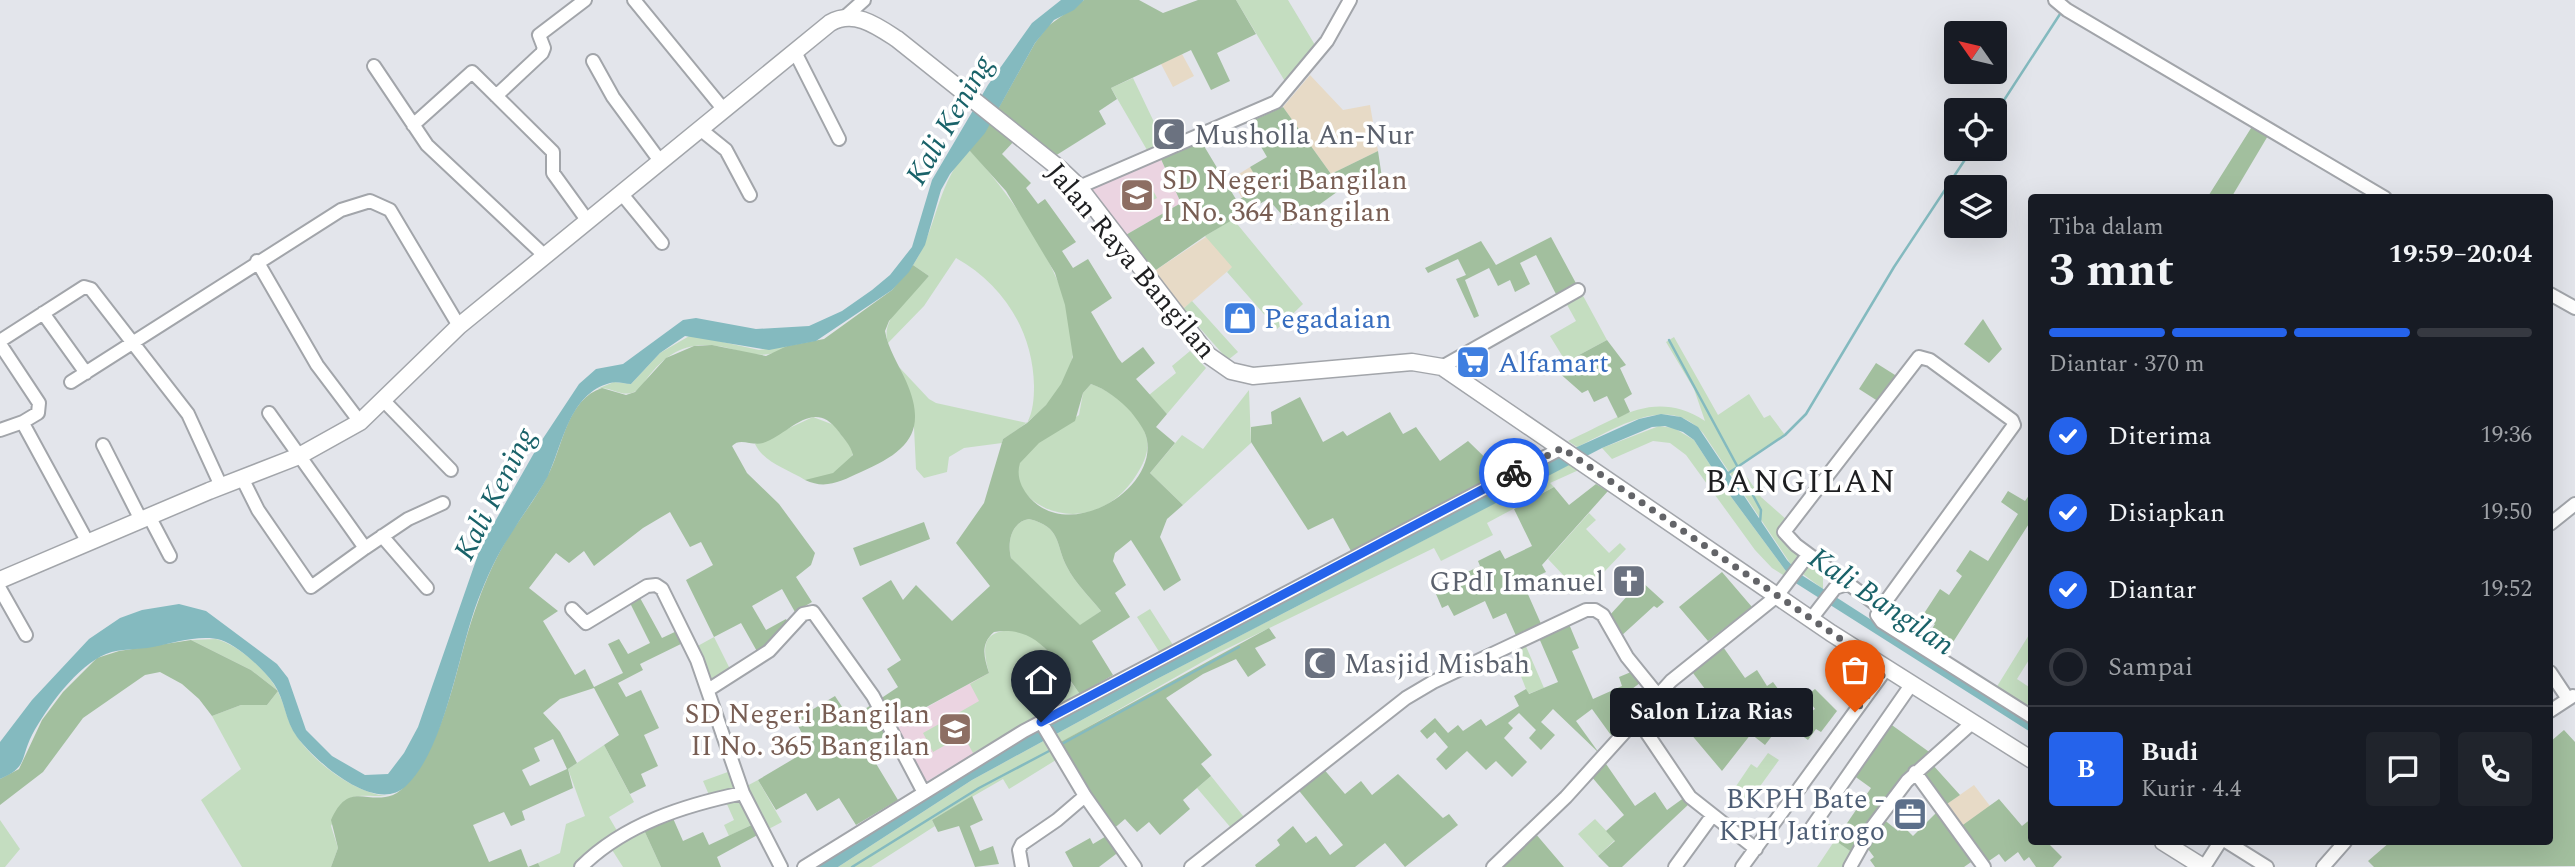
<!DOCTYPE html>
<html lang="id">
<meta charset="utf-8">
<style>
:root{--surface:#171b24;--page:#20242c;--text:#f1f3f6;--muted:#9ea1a6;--line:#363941;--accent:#2563eb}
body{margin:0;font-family:Spectral,serif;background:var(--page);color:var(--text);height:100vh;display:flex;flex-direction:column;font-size:26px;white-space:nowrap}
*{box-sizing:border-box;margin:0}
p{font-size:23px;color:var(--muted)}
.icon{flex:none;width:38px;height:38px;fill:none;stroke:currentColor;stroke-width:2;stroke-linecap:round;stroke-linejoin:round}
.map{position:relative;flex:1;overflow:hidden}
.sheet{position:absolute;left:2028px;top:194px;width:525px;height:651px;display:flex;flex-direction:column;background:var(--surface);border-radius:7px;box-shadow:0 7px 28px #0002}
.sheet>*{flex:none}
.needle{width:46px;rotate:304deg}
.controls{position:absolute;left:1944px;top:21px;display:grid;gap:14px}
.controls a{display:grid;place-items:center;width:63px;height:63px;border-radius:7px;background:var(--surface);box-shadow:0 7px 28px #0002;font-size:35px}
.pin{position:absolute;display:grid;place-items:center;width:60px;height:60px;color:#fff;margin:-72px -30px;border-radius:50% 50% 50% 0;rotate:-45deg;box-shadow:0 0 7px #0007}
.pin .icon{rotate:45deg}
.courier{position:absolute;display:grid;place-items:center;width:70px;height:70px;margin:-35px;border:5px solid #2563eb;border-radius:50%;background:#fff;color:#222;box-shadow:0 2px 9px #0007}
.bubble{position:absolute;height:49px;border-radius:7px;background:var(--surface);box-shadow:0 7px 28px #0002;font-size:23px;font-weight:700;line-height:49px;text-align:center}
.head em{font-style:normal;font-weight:700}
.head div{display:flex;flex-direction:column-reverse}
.head{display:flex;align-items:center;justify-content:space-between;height:119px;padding:0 21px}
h1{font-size:46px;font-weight:700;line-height:52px}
.bar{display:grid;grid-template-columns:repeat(4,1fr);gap:10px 7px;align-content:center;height:84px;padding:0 21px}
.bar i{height:9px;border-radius:5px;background:var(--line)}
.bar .active{background:var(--accent)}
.bar p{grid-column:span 4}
.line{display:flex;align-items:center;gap:18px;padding:0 21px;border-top:2px solid var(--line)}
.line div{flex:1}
.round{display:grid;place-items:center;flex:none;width:74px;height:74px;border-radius:7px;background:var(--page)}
ol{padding:0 21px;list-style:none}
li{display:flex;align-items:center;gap:21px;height:77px}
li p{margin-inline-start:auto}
li .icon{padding:7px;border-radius:50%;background:var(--accent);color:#fff;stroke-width:4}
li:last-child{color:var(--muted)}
li i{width:38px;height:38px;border:4px solid var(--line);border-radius:50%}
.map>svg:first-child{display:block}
.industrial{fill:#e7dac6}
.education{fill:#ebd4e1}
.green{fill:#c4ddc0}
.forest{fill:#a2bf9e;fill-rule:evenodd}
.water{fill:#84babf}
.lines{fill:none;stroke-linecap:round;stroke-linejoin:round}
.stream{stroke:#84babf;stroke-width:2.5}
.minor-casing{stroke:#a2a5aa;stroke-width:16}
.major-casing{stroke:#a2a5aa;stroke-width:19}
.minor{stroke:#fff;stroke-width:12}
.major{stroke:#fff;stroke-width:16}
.done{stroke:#636468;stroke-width:7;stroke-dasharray:0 12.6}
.route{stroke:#2563eb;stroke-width:9}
.labels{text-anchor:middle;stroke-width:7;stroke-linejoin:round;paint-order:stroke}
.worship-label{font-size:28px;fill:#5b616d;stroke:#fff;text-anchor:start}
.education-label{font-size:28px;fill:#785e54;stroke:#fff;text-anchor:start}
.street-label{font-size:28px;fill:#1e1f21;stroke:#fff}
.shop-label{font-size:28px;fill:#366cbe;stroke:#fff;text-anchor:start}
.service-label{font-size:28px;fill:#4e5e75;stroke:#fff;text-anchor:end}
.water-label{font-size:30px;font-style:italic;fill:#196269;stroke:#fff}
.quarter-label{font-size:32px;letter-spacing:2px;fill:#1e1f21;stroke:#fff}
</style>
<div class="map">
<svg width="2575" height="867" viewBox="0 0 2575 867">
<rect width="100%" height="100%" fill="#e3e5eb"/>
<path class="industrial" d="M1182 54 1194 76 1173 87 1161 64Z
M1310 75 1343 110 1370 105 1378 151 1331 174 1283 107Z
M1250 167 1262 186 1242 198 1231 179Z
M1233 219 1255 248 1183 309 1153 272Z
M1974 785 1990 806 1960 827 1944 806Z"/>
<path class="education" d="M1160 157 1181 203 1124 236 1091 188Z
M989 673 1018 727 924 783 893 726Z"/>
<path class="green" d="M1236 0H1288L1315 45 1286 83Z
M1133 78 1164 143 1147 150 1111 88Z
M969 150C1010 191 1086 300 1072 360 1064 395 1032 421 1003 439L1002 443 964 448 949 457 947 472 924 478 916 469 913 407 899 367 929 399 936 403 1027 423C1033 412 1034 399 1034 386 1033 331 1003 284 956 258L924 306 888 343C879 318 913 294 929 276L913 265C938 228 936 183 969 150Z
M1148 181 1157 198 1130 212 1121 195Z
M1233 219 1303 304 1277 329 1227 272 1232 267 1205 236Z
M1581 292 1607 340 1566 362 1550 336 1576 321 1565 301Z
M1192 301 1238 352 1228 360 1183 309Z
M691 335 759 350 787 346C760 367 733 343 703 345 679 346 663 358 648 377 644 382 641 389 634 392 621 398 610 385 597 389L614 382 631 384 660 353Z
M1674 337 1718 415 1749 394 1764 418 1770 415 1785 435 1739 466 1761 497 1787 520 1783 538 1823 576V589L1792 566 1703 433C1668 392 1615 429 1577 447L1568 441C1617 419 1654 388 1705 421L1694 389 1666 342Z
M1190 351 1206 368 1167 414 1149 395 1176 373 1172 366Z
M1091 384C1112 391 1138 412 1145 433 1151 448 1145 461 1137 474 1088 553 994 497 1023 457 1036 440 1062 427 1079 415L1083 393Z
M1249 390 1251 443 1183 505 1150 473 1182 435 1203 449Z
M813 417 834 425 853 450C854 470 821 480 805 480 788 469 764 463 755 444Z
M1659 426 1674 428 1694 440 1729 494 1794 582 1772 568 1755 550 1686 455 1670 443 1653 441 1612 459 1602 448Z
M1572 463 1581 469 1550 483 1554 487 1487 523 1493 535 1441 561 1434 548 1218 653 1058 744 1064 755 1009 789 1003 779 932 820 935 826 871 867H838L972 780 1155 680Z
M1589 513 1596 520 1586 529 1609 553 1620 543 1626 549 1582 595 1548 559Z
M1029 519C1062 527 1055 544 1067 567 1075 583 1090 597 1101 611L1080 626 1011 558C1007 542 1011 522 1029 519Z
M1150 609 1173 645 1160 653 1137 617Z
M2032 630V655L2017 679 2032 689V710L1996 688Z
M1021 631 1038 639 1080 694 973 753 953 716 979 701 970 684 989 673C980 642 985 628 1021 631Z
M714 637 731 671 709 684 694 648Z
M216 639C237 644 267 670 277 690 284 702 286 717 293 730 309 759 353 793 387 796 350 796 349 790 331 826L338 848 331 867H242L201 800 241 769 212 716 241 705H267L278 691 251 670 191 640Z
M1525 644 1544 688 1528 694 1511 651Z
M948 719 958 738 933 752 923 733Z
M604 745 634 802 609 817 623 841 644 830 661 867H623L607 842 575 867H540L538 863 560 853 566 824 585 816 568 769Z
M1768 753 1779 760 1753 796 1748 793 1737 809 1726 801 1751 764 1757 768Z
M736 769 743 788 758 780 782 822 765 831 759 821 729 836 724 825 734 820 722 793 709 795 703 781Z
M1211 776 1244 817 1231 828 1197 788Z
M1595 819 1615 840 1598 856 1578 834Z
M0 820 20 849 5 867H0Z
M1835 840 1853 853 1847 867H1817Z"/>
<path class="forest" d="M1084 0H1139L1163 13 1198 0H1236L1256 34 1217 53 1230 81 1211 90 1191 50 1111 88 1117 99 1099 111 1106 124 1055 156 998 109 1035 43 1048 26Z
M1283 107 1331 174 1378 151 1382 178 1378 190 1348 184 1291 225 1268 199 1205 236 1153 272 1124 236 1181 203 1160 157 1201 141 1237 201 1261 186 1250 167 1267 157 1247 123Z
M992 121 1016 139 1002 154 1031 183 1026 188 1038 204 1045 199 1076 242 1062 251 1073 268 1088 259 1112 298 1091 312 1118 358 1122 363 1143 347 1155 363 1136 379 1167 414 1156 427 1175 443 1150 473 1183 505 1167 519 1160 537 1181 580 1164 591 1131 540 1115 553 1113 561 1126 585 1115 593 1130 617 1092 641 1113 675 1080 694C1057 663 1039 624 994 632 980 644 984 657 989 673L893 725 895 730 866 747 898 800 856 825 839 798 817 811 806 793 776 810 758 780 810 749 795 720 835 696 850 719 898 687 887 669 901 660 862 598 891 580 903 600 916 585 952 621 990 586 956 543 984 503 1003 439 1027 423 1046 405 1061 384 1073 357 1065 305 1055 273 1006 191 969 150ZM1091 384C1106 389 1120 400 1131 412 1137 420 1145 429 1147 440 1156 490 1070 542 1030 498 1021 488 1016 476 1020 463L1039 443 1075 421 1083 393ZM1029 519C1062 527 1055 544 1067 567 1075 583 1090 597 1101 611L1080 625 1011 558C1007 542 1011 522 1029 519Z
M2253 125 2269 134 2231 198H2207Z
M1551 237 1578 287 1558 298 1536 255 1520 263 1530 284 1515 292 1510 280 1498 286 1489 268 1465 280 1479 316 1474 318 1456 279 1466 275 1458 259 1428 273 1425 268 1481 241 1496 265Z
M913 265 929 276 889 321 885 331C888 349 899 365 906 381 929 433 906 452 861 472 841 481 826 490 805 480L833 473 853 455C851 446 844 439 839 432 813 396 789 435 763 443 751 446 740 437 732 446L747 473 779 504 815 553 811 565 796 577 812 602 795 612 782 589 752 606 766 630 786 619 793 631 763 662 741 623 714 637 686 580 713 565 701 542 690 547 670 512 643 528 594 566 584 551 569 563 556 553 529 588 558 611 543 621 575 675 585 669 594 687 623 673 608 644 619 639 628 654 650 643 629 601 639 596 662 638 679 630 685 642 640 664 643 670 618 683 626 697 641 690 659 728 644 735 658 766 641 774 646 786 630 794 604 745 619 735 594 688 560 699 543 713 560 732 577 763 568 769 573 788 522 811 525 820 511 826 504 812 473 825 489 862 521 849 528 867 538 863 540 867H331L338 848 331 820C349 780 366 805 393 795 406 790 420 766 427 754 453 706 459 652 478 602 486 579 497 555 510 534 524 513 539 494 550 471 563 444 568 399 602 388L626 395 635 392 666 358 694 346 712 345 766 356 787 346 824 339 892 290ZM553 739 567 769 530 786 522 770 540 761 534 748Z
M1983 319 2002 349 1989 363 1964 344Z
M1607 340 1626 365 1620 368 1632 394 1624 399 1630 412 1618 418 1607 396 1594 402 1588 390 1582 393 1557 371 1566 362Z
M1876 363 1903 380 1884 405 1859 389Z
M1300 397 1323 442 1343 431 1347 436 1390 412 1403 434 1416 427 1440 461 1468 441 1501 473 1351 551 1333 518 1308 530 1251 442V427L1272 424 1271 412Z
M1596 484 1608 491 1542 565 1546 572 1523 583 1542 626 1517 638 1506 613 1493 619 1485 601 1454 616 1448 605 1442 608 1436 594 1463 581 1461 575 1480 566 1478 561 1500 550 1505 559 1532 546 1514 509 1554 487 1569 505Z
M2008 491 2025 501 2032 491V519L1939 664 1918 651 1935 624 1923 615 1940 589 1949 595 1962 576 1956 571 1970 550 1988 561 2018 514 2001 502Z
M924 522 930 539 860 566 853 548Z
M1722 572 1752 607 1708 641 1679 607Z
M1641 581 1664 602 1657 608 1654 606 1620 637 1609 616Z
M1569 624 1579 648 1572 651 1593 699 1622 686 1619 677 1631 672 1640 683 1613 703 1626 722 1613 738 1592 709 1576 721 1599 753 1553 709 1541 722 1555 735 1541 750 1529 738 1536 730 1519 713 1508 723 1513 728 1504 738 1527 762 1512 777 1496 761 1486 770 1467 751 1446 770 1436 759 1448 747 1435 732 1427 739 1420 731 1435 718 1448 733 1458 725 1463 731 1481 719 1486 726 1519 706 1514 696 1526 689 1529 694 1558 682 1539 638Z
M1269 628 1276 638 1255 648 1266 665 1248 677 1236 659 1203 674 1166 698 1212 755 1201 764 1211 776 1183 800 1190 809 1160 835 1149 822 1137 832 1125 819 1111 831 1057 744Z
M191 640 251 670 278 691 267 705H241L212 716 199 699 182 684 160 672 145 675 83 718 43 772 0 805V779L19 769 42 720 63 692 97 658 119 651Z
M1721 644 1745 678 1757 670 1767 686 1773 682 1784 697 1772 705 1783 721 1796 712 1801 718 1815 709 1806 696 1815 689 1837 711 1821 732 1816 729 1808 740 1783 722 1765 745 1751 734 1722 771 1690 733 1706 721 1691 701 1705 689 1690 669Z
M1889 723 1932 754 1853 853 1816 827 1822 819 1841 832 1871 788 1853 775Z
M2564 730 2575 742V866L2374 867 2368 861 2390 842H2550V742Z
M1604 761 1635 806 1655 792 1667 810 1685 797 1690 803 1622 867H1609L1598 856 1615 841 1606 831 1624 815 1591 776Z
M1932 764 1960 795 1944 806 1920 773Z
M1322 767 1345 794 1361 781 1372 795 1398 774 1443 818 1449 814 1458 825 1405 867 1385 843 1355 867H1256L1255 865 1280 845 1277 840 1293 826 1306 843 1316 836 1330 855 1343 845 1296 787Z
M972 796 983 820 970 826 980 851 993 846 999 864 975 867 959 826 938 832 932 820Z
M1999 799 2022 826 2032 818V842H2047L2062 857 2053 867H2036L2029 857 2024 861 2018 852 2005 862 1999 854 1986 863 1960 827Z
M1938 811 1974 860 1964 867H1875L1870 860 1874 857 1865 845 1882 818 1898 831 1903 826 1913 836Z
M672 816 683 841 703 832 709 845 760 821 765 831 717 857 721 867H661L644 830Z
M1535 833 1564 867H1499Z
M1108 835 1120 851 1099 867H1073L1065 852 1090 838 1093 844Z"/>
<path class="water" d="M1061 0H1084L1074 10 1054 20 1035 43 985 133 950 174 941 190 925 245 909 272 892 290 816 341 769 350 685 336 660 353 631 384C624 384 617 381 610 383 569 394 563 444 548 476 537 496 523 514 511 534 497 554 487 577 478 600 458 652 446 748 406 786 376 815 316 762 297 737 285 721 285 700 274 684 262 668 240 647 221 640 200 634 174 643 153 647 138 650 121 648 106 654 77 666 47 707 32 735 20 759 28 767 0 779V742L32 700 89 639 120 618 142 610 179 604 206 611 277 664 288 678 306 730 332 756 365 775 388 774 404 753 418 727 481 546 538 446 579 384 596 369 623 364 683 320 696 318 756 329 809 326 842 311 872 290 890 275 912 247 932 180 988 85 1032 23Z
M1661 414 1681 417 1698 427 1787 560 1800 574 2032 723V733L1794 582 1729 494 1694 440 1683 432 1665 426 1652 427 1602 448 1155 680 972 780 838 867H815L980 762 1120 685 1577 447 1639 419Z"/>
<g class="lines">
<path class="stream" d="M1995 114 2062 11
M1669 340 1761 510 1760 523
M1727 474 1785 435 1806 414 1894 267 1972 149
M1060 745 1239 647
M852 867 979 788 1051 750"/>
<g class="minor-casing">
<path id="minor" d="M634 0 724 110
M2055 0 2067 10 2385 198
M845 17 864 0
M795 52 839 139
M593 61 613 97 660 161
M374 66 427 145 544 255
M496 96 542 53 544 48 539 35 585 0
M413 125 472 72 553 152V173L587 220
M700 129 726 150 750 195
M1079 187 1276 102 1327 41 1350 0
M621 193 662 243
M257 261 317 365 360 422
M2550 294 2575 308
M43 313 86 373
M0 341 84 287 91 289 188 414 221 486
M0 344 39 403 38 413 23 422 25 427 87 541
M1919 357 1930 360 2012 420 2014 425 1881 608 1796 545 1784 532Z
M1442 367 1578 290
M71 382 341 210 370 201 390 210 459 326
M384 401 451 470
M0 430 23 422
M103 445 141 520
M242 478 258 510 311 587 365 548 269 413
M149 516 170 556
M2550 524 2575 504
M382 536 427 588
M365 548 408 519 443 503
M0 589 26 635
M1881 608 1877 615 1882 622 2032 717
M572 609 586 623 647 586 656 585 662 589 697 660 743 793 781 867
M1811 619 1835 588 1847 584
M2550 672 2568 699
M708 690 769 651 803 614 813 612 873 696 923 791
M2550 711 2573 696
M1636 717 1690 797 1756 849
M1041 722 1085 796 1135 867
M1915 772 1984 867
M1812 827 1911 685
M2227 842 2267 867
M581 867C624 824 685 805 743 793
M804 867 1024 731 1562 448
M1022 867 1019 850 1022 844 1057 820 1085 796
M1191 867 1406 698 1433 682 1586 610H1595L1603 615 1627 657 1657 694
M1493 867 1566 797 1671 681 1777 596 1808 555
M1675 867 1712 816
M1742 867 1886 669
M1850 867 1873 826 1907 781 1972 723
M2204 867 2220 842
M2323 867 2345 842"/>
</g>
<g class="major-casing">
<path id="major" d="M0 580 209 491 299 456 360 422 459 326 830 23C854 9 877 26 897 39L1060 169 1079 187 1208 355 1231 371 1253 376 1412 362 1442 367 1831 633 2032 760
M2163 842 2203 867"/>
</g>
<use href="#minor" class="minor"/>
<use href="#major" class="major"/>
</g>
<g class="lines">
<path class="done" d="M1514 473 1562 448 1886 670 1855 712"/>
<path class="route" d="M1041 722 1514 473"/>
</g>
<defs>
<g id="mosque-square" transform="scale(1.75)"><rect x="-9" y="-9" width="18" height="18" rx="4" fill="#6b7280" stroke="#fff"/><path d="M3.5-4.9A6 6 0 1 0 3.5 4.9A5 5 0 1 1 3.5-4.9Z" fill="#fff"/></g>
<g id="school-square" transform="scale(1.75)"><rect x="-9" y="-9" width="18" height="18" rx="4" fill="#8d6e63" stroke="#fff"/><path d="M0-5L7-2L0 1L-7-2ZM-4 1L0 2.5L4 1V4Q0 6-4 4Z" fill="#fff"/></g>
<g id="shop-square" transform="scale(1.75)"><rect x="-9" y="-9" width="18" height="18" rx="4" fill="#3f7fe0" stroke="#fff"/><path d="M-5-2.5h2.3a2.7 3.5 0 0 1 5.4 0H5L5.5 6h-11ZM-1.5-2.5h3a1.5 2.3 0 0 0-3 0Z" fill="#fff"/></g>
<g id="supermarket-square" transform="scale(1.75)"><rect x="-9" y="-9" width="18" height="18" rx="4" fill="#3f7fe0" stroke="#fff"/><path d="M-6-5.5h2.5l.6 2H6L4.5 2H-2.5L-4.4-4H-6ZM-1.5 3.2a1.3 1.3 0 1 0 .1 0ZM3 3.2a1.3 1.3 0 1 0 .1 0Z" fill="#fff"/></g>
<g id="church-square" transform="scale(1.75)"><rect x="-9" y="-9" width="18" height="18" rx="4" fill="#6b7280" stroke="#fff"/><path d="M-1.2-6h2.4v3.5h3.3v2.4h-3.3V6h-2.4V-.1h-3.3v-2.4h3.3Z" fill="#fff"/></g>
<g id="office-square" transform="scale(1.75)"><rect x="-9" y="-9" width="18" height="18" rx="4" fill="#5c6f8a" stroke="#fff"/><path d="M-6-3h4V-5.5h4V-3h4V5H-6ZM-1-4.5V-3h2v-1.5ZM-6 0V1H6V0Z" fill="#fff"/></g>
</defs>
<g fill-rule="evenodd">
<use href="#mosque-square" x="1169" y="134"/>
<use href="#school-square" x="1137" y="195"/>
<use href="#shop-square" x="1240" y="318"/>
<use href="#supermarket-square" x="1473" y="362"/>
<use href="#church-square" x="1629" y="581"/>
<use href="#mosque-square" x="1320" y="663"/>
<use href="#school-square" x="955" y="729"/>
<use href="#office-square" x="1910" y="814"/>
</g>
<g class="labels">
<g class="worship-label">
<text x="1194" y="144">Musholla An-Nur</text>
<text x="1604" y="591" text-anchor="end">GPdI Imanuel</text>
<text x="1344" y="673">Masjid Misbah</text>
</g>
<g class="education-label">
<text x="1162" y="189">SD Negeri Bangilan<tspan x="1162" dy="32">I No. 364 Bangilan</tspan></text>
<text x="930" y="723" text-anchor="end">SD Negeri Bangilan<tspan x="930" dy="32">II No. 365 Bangilan</tspan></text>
</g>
<g class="street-label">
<text transform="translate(1132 260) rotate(50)" y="10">Jalan Raya Bangilan</text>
</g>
<g class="shop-label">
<text x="1264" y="328">Pegadaian</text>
<text x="1498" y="372">Alfamart</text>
</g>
<g class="service-label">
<text x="1885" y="808">BKPH Bate -<tspan x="1885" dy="32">KPH Jatirogo</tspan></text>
</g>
<g class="water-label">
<text transform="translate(949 120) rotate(-60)" y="10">Kali Kening</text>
<text transform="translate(494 494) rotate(-63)" y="10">Kali Kening</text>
<text transform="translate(1882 601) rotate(34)" y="10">Kali Bangilan</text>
</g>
<g class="quarter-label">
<text x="1801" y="492">BANGILAN</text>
</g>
</g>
</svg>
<div class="controls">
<a><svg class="needle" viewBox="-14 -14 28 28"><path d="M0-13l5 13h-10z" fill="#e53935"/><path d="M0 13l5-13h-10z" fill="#9ea1a6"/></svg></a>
<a><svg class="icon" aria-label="locate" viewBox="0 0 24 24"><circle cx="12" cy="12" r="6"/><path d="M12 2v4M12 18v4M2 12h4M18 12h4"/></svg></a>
<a><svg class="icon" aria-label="layers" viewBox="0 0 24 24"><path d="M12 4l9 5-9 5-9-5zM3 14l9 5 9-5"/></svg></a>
</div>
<div class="pin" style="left:1855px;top:712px;background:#ea580c"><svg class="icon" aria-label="bag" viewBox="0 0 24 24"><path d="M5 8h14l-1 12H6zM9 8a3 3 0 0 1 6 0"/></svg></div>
<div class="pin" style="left:1041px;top:722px;background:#1f2937"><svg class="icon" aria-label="home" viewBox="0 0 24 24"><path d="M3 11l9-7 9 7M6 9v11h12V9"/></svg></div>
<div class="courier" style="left:1514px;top:473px"><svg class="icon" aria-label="bike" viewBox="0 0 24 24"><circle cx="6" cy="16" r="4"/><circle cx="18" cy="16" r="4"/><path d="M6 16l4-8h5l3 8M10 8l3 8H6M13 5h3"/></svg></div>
<div class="bubble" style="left:1610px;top:688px;width:203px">Salon Liza Rias</div>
<section class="sheet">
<div class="head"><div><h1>3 mnt</h1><p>Tiba dalam</p></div><em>19:59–20:04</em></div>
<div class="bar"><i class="active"></i><i class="active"></i><i class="active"></i><i></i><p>Diantar · 370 m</p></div>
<ol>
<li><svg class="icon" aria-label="check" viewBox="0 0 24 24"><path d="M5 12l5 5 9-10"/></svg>Diterima<p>19:36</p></li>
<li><svg class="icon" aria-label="check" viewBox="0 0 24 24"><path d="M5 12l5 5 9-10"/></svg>Disiapkan<p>19:50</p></li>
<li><svg class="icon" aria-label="check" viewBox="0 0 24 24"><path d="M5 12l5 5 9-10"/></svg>Diantar<p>19:52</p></li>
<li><i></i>Sampai</li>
</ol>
<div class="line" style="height:126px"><b class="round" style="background:var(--accent);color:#fff">B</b><div><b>Budi</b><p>Kurir · 4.4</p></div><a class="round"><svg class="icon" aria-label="chat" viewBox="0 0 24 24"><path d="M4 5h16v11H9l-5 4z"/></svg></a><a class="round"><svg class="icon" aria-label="phone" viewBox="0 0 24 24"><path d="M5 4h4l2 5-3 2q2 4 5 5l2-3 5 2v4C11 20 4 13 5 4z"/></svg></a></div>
</section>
</div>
